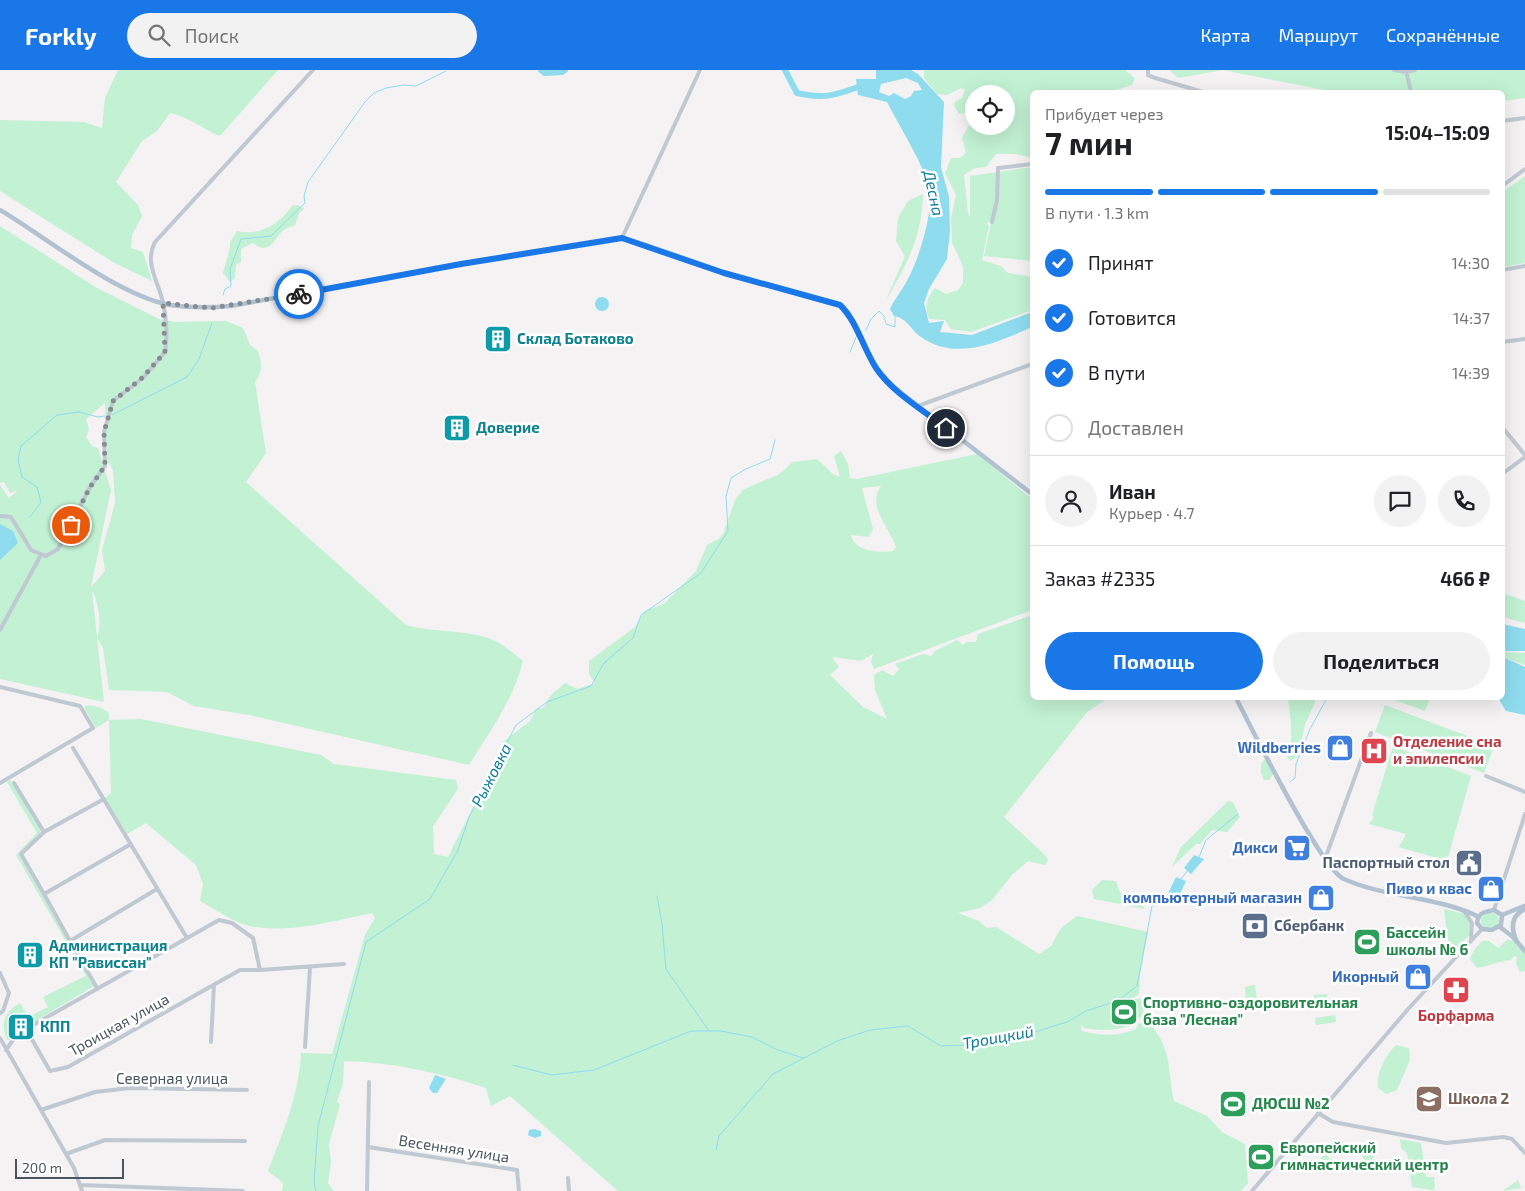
<!DOCTYPE html>
<html lang="ru">
<meta charset="utf-8">
<style>
:root{--surface:#fff;--page:#f2f2f2;--text:#202124;--muted:#757577;--line:#e0e0e0;--accent:#1977e7}
body{margin:0;font-family:"Exo 2",sans-serif;background:var(--page);color:var(--text);height:100vh;display:flex;flex-direction:column;font-size:19px;white-space:nowrap}
*{box-sizing:border-box;margin:0}
p{font-size:16px;color:var(--muted)}
.icon{flex:none;width:28px;height:28px;fill:none;stroke:currentColor;stroke-width:2;stroke-linecap:round;stroke-linejoin:round}
.map{position:relative;flex:1;overflow:hidden}
.side{position:absolute;left:1030px;top:20px;width:475px;height:610px;display:flex;flex-direction:column;background:var(--surface);border-radius:8px;box-shadow:0 5px 20px #0002}
.side>*{flex:none}
.tools{position:absolute;left:965px;top:15px;display:grid;gap:10px}
.tools a{display:grid;place-items:center;width:50px;height:50px;border-radius:50%;background:var(--surface);box-shadow:0 5px 20px #0002;font-size:25px}
.scale{position:absolute;left:15px;bottom:12px;width:109px;box-sizing:border-box;padding-left:5px;border:2px solid #495660;border-top:0;font-size:14px;line-height:18px;white-space:nowrap;color:#495660;-webkit-text-stroke:4px #fff;paint-order:stroke}
.pin{position:absolute;display:grid;place-items:center;width:42px;height:42px;color:#fff;margin:-21px;border:2px solid #fff;border-radius:50%;box-shadow:0 1px 5px #0007}
.courier{position:absolute;display:grid;place-items:center;width:50px;height:50px;margin:-25px;border:4px solid #1977e7;border-radius:50%;background:#fff;color:#222;box-shadow:0 1px 6px #0007}
.summary em{font-style:normal;font-weight:700}
.summary div{display:flex;flex-direction:column-reverse}
.summary{display:flex;align-items:center;justify-content:space-between;height:85px;padding:0 15px}
h1{font-size:32px;font-weight:700;line-height:38px}
.bar{display:grid;grid-template-columns:repeat(4,1fr);gap:8px 5px;align-content:center;height:60px;padding:0 15px}
.bar i{height:6px;border-radius:4px;background:var(--line)}
.bar .selected{background:var(--accent)}
.bar p{grid-column:span 4}
.line{display:flex;align-items:center;gap:12px;padding:0 15px;border-top:1px solid var(--line)}
.line div{flex:1}
.round{display:grid;place-items:center;flex:none;width:52px;height:52px;border-radius:26px;background:var(--page)}
ol{padding:0 15px;list-style:none}
li{display:flex;align-items:center;gap:15px;height:55px}
li p{margin-inline-start:auto}
li .icon{padding:5px;border-radius:50%;background:var(--accent);color:#fff;stroke-width:4}
li:last-child{color:var(--muted)}
li i{width:28px;height:28px;border:2px solid var(--line);border-radius:50%}
.action{display:flex;gap:10px;margin-top:auto;padding:10px 15px}
.action a{flex:1;height:58px;border-radius:30px;background:var(--accent);color:#fff;font-size:20px;font-weight:700;line-height:58px;text-align:center}
.action a+a{background:var(--page);color:var(--text)}
header{display:flex;align-items:center;gap:30px;box-sizing:border-box;height:70px;padding:0 25px;background:var(--accent);color:#fff}
header strong{font-size:24px}
nav{display:flex;gap:28px;margin-inline-start:auto;font-size:18px}
.search{width:350px;height:45px;background:var(--page);display:flex;align-items:center;gap:12px;box-sizing:border-box;padding:0 18px;border-radius:28px;color:var(--muted);font-size:19px}
.map>svg:first-child{display:block}
.green{fill:#c2f1d3;fill-rule:evenodd}
.water{fill:#8fdcee;fill-rule:evenodd}
.lines{fill:none;stroke-linecap:round;stroke-linejoin:round}
.stream{stroke:#8fdcee;stroke-width:1}
.river{stroke:#8fdcee;stroke-width:6}
.minor{stroke:#c0c9d1;stroke-width:4}
.major{stroke:#b2c2d0;stroke-width:4.5}
.done{stroke:#858d93;stroke-width:5;stroke-dasharray:0 9}
.route{stroke:#1977e7;stroke-width:6}
.labels{text-anchor:middle;stroke-width:5;stroke-linejoin:round;paint-order:stroke}
.culture-label{font-size:15px;font-weight:bold;fill:#0d838f;stroke:#fff;text-anchor:start}
.health-label{font-size:15px;font-weight:bold;fill:#be3a42;stroke:#fff;text-anchor:start}
.shop-label{font-size:15px;font-weight:bold;fill:#366cbe;stroke:#fff;text-anchor:end}
.service-label{font-size:15px;font-weight:bold;fill:#4e5e75;stroke:#fff;text-anchor:end}
.leisure-label{font-size:15px;font-weight:bold;fill:#27864d;stroke:#fff;text-anchor:start}
.street-label{font-size:15px;fill:#495660;stroke:#fff}
.education-label{font-size:15px;font-weight:bold;fill:#785e54;stroke:#fff;text-anchor:start}
.water-label{font-size:16px;font-style:italic;fill:#0c7e99;stroke:#fff}
</style>
<header>
<strong>Forkly</strong>
<div class="search"><svg class="icon" aria-label="search" viewBox="0 0 24 24"><circle cx="10" cy="10" r="6"/><path d="M15 15l6 6"/></svg>Поиск</div>
<nav><a>Карта</a><a>Маршрут</a><a>Сохранённые</a></nav>
</header>
<div class="map">
<svg width="1525" height="1121" viewBox="0 0 1525 1121">
<rect width="100%" height="100%" fill="#f4f2f2"/>
<path class="green" d="M118 0H278L220 66C203 59 187 46 170 43L157 61 142 71 116 112 138 135 142 146 132 165 131 178 143 182 152 211 113 192 0 121V50L84 52 102 58 105 28Z
M924 0H1125L1135 8 1132 15 1110 22H1032V88L1017 84H996L986 97 975 98 964 105 968 143 970 147V106L1032 97V191L984 186 991 153 987 152 989 156 982 190 1001 196 1008 203 1032 207V240L971 262 951 259 945 250 929 249C924 237 927 227 935 218L946 224 958 220 963 213V196L952 173 951 148 956 125 945 103 951 88H960L966 83 962 68 974 46V56H1006V24H974V42L959 44 954 36 955 32 962 28 965 20 961 18 947 25 937 24 924 8Z
M1170 0H1525V28L1503 31 1502 22H1334L1223 0 1178 8Z
M1525 106V193L1503 197V122Z
M923 124C922 166 907 195 886 230L905 186 896 171 898 148 908 131Z
M298 135 304 139 299 143 295 155C292 156 288 157 284 160 274 167 271 187 253 173L241 179V192L236 195 235 208 230 212 223 203 230 178V172L237 161C260 166 278 155 292 136Z
M0 156 97 218 159 249 176 252 226 251 243 258 250 275 258 281C262 294 263 300 255 312L266 383 246 412 406 555C434 563 463 559 491 569 502 573 513 584 523 591 514 629 489 662 469 695L249 645 194 636 167 622 109 620 103 578 97 568C102 556 99 532 92 521L104 632 0 609V415L9 428 18 420 10 423 4 412 0 413ZM105 333 107 390 113 400 115 433 102 480 105 501 91 517 111 420 98 378 92 376 86 367 89 359 86 349Z
M841 381 848 394 850 408 857 409 977 384 1032 429V540L874 599 871 592 873 584 861 591 832 587 839 597 830 605 863 637 887 649 875 620 874 605 882 600 893 606 899 599 895 594 923 584 931 586 935 581 957 570 963 575 967 572H976L978 564 1032 545V628H1108L1087 642 1004 747 1045 785 1048 790 1045 795 1028 791 1013 804 991 831 980 838 958 843 979 851 987 858 996 857 1039 884 1051 876 1061 858 1077 846 1148 862 1140 905 1139 924 1132 929H1142L1144 946 1134 950 1132 955C1116 961 1102 961 1084 958L1082 954 1081 961C1101 966 1117 967 1136 959L1138 954 1149 951C1153 958 1159 965 1162 972 1171 990 1169 1011 1174 1031L1207 1046 1222 1062 1245 1074 1248 1113 1241 1121H618L510 1026 491 1036 486 1018C441 1003 392 992 344 991L343 1013 337 1032 340 1034 329 1074 331 1093 328 1113 334 1121H282L283 1113 268 1101C283 1062 299 1026 301 983L332 984 365 865 375 848 372 843C332 851 290 864 249 856 233 852 215 839 200 831L203 814 196 795 146 753 127 764 105 728 111 723 109 650 96 658 84 637C91 633 103 638 109 643V650L141 649 321 685 334 694 456 710 458 719 433 756 434 784 448 787 486 712 503 672 530 651 536 639 543 638 551 625 565 613 578 619 595 613 589 604V591L635 557 645 541 665 533 696 501 707 475 720 468 724 462 735 430 744 419 778 405 793 392 817 389 833 404 840 407 834 386ZM881 416C866 436 890 458 896 477L893 481C879 483 855 482 851 465L869 467 873 459 862 418Z
M1503 523 1525 531V553L1503 547 1505 541 1503 546Z
M1503 582 1525 583V595L1503 587Z
M1287 628H1314L1315 632 1305 655 1298 686 1290 691 1287 687C1288 682 1291 677 1291 671 1292 665 1290 632 1287 628Z
M1389 628H1430L1425 641Z
M1385 635 1494 676 1484 703 1375 662Z
M1393 676 1471 706 1447 791 1399 777 1406 764 1369 754 1374 747 1372 745Z
M1266 688 1274 703 1269 710H1264L1261 703V693Z
M10 710 41 759 40 763 19 784 94 916 24 958 22 955 19 956 21 960 14 961 12 969 7 970C0 953 4 943 20 933L28 947 48 937 43 927 86 906 16 785 37 763 7 712Z
M1228 731 1233 732 1240 747 1227 762 1212 760 1200 774H1196L1172 797 1181 777Z
M1102 810 1116 811 1120 823 1130 822 1132 831H1138L1145 839 1094 829 1092 820Z
M1444 839 1465 844 1471 855 1470 865 1453 880 1449 878Z
M1481 851a9 9 0 1 1 18 0a9 9 0 1 1-18 0Z
M1376 859 1379 884 1365 886 1364 878 1358 879 1356 861Z
M1507 870 1514 871 1525 884V901L1520 902 1516 894 1517 887 1514 886 1511 890C1498 891 1490 896 1477 898L1470 889 1474 880 1482 871H1489L1498 878Z
M1255 915 1257 931 1246 932 1245 917Z
M1327 924 1328 931 1315 933 1314 925Z
M1290.5 934a5.5 5.5 0 1 1 11 0a5.5 5.5 0 1 1-11 0Z
M1335 945 1336 952 1316 955 1315 948Z
M1396 975 1409 978 1410 990 1397 1020 1386 1024 1378 1018C1376 1004 1386 984 1396 975Z
M1400 1069 1421 1073 1426 1107H1434L1435 1118 1432 1119 1438 1121 1412 1117 1407 1083 1401 1078Z
M1362.5 1086a5.5 5.5 0 1 1 11 0a5.5 5.5 0 1 1-11 0Z
M1324 1083 1334 1092 1330 1100 1323 1098V1095L1319 1091Z
M1518 1110 1521 1118 1503 1121Z"/>
<path class="water" d="M876 0H911L918 4 944 32 941 97 949 127 950 161 947 189 929 219 924 233 929 253 944 251 940 262 972 265 1032 242V257C998 272 956 292 921 267 911 260 907 248 894 246L890 239C894 230 899 224 904 216 917 196 933 145 930 121 928 102 897 52 887 32L858 25 856 9H876ZM906 8 918 13 922 20 914 21 911 26 905 29 894 23 889 26 879 22 881 14Z
M595 234a7 7 0 1 1 14 0a7 7 0 1 1-14 0Z
M0 454 13 461 18 473 0 490Z
M1502 554 1525 559V581H1503Z
M1503 587 1525 597V645L1506 641 1498 628H1502Z
M1194 785 1204 789 1191 804 1184 798Z
M1176 807 1186 811 1175 835 1165 830Z
M435 1005 446 1009 437 1023H433L429 1018Z
M534 1059 541 1061V1066L535 1068 528 1065 529 1060Z"/>
<g class="lines">
<path class="stream" d="M223 225 225 219 231 216 230 199 241 169 271 166 305 133 304 126 308 112 365 32 374 23 386 18 404 15 416 16 446 1
M866 260 871 249 879 241 884 246 886 254 895 257V245
M850 282 857 265
M112 345 187 307 199 289 212 253
M30 447 41 432 37 417 22 407 18 390 21 376 57 345 79 342 98 347 105 346
M1290 712 1295 708 1296 694 1310 659 1327 628
M1199 787 1206 770 1238 744
M1181 809 1188 800
M657 826 662 854 666 899 709 961
M513 995 551 1005 594 1000 691 961H721L752 967 778 980 803 988
M716 1080 719 1066 773 1004 837 971 870 960 908 956 941 976 969 975 1038 961 1067 952 1086 941 1117 931 1137 916 1152 836 1169 832
M316 1121 314 1112 318 1056 366 872 430 829 458 780 469 747 516 655 547 632 591 616 604 593 633 568 641 545 701 503 728 461 726 426 731 408 746 399 770 389 775 370"/>
<path class="river" d="M541 0 545 3 562 2 565 0
M785 0 797 23C823 29 833 26 858 17L865 20"/>
<path class="minor" d="M1148 0V5L1152 7 1203 22
M1394 0 1406 2 1415 0
M1406 0 1411 22
M1502 51 1525 48
M1502 116 1525 99
M992 152 997 130 998 98 1032 94
M622 168 700 0
M1502 200 1525 196
M1502 272 1525 269
M918 336 1032 294
M1502 357 1525 385
M1502 404 1525 387
M0 446 11 447 31 480 46 486 58 479 90 417 105 396 104 362 113 331 143 308 165 282C168 267 166 246 163 232 158 211 144 193 155 172L313 0
M0 560 41 485
M0 617 80 636 93 658 0 713
M73 678 187 868
M1486 706 1525 722
M14 713 44 762
M104 729 44 762 21 784 44 824 131 774
M1325 789 1371 663
M44 824 70 871 157 819
M1494 840 1525 744
M1464 841 1472 853 1471 869
M219 850 232 853 253 868 260 900H240L68 997 50 1001 26 959Z
M70 871 97 918
M260 900 344 894
M0 903 9 923 3 941 0 943
M0 968 74 1098 82 1121
M211 972 214 915
M305 977 310 898
M6 980 13 970 26 959
M41 1040 95 1022 130 1018 247 1020
M1318 1043 1333 1052 1446 1073 1503 1067 1512 1069 1525 1083
M368 1077 517 1100 519 1121
M66 1084 105 1070 245 1071
M568 1108 569 1121
M81 1115 243 1121
M367 1121 369 1012
M1252 1121 1409 938 1482 859"/>
<path class="major" d="M0 140C47 168 117 225 170 235 190 238 210 238 231 236L461 194 622 168 724 203 840 235 850 249 876 298 891 315 1032 424
M1236 628C1251 657 1321 799 1344 809 1386 828 1437 826 1479 847
M1494 840 1502 845 1501 855 1492 860 1482 859 1477 853C1478 842 1485 842 1494 840Z
M1502 845 1524 836
M1500 857 1513 867 1525 881
M1517 872C1511 859 1510 846 1525 839"/>
</g>
<g class="lines">
<path class="done" d="M71 455 90 417 105 396 104 362 113 331 142 308 165 282 163 233 211 238 299 224"/>
<path class="route" d="M299 224 461 194 622 168 724 203 840 235C857 251 863 278 876 298 893 323 923 340 946 358"/>
</g>
<defs>
<g id="building-square" transform="scale(1.4375)"><rect x="-9" y="-9" width="18" height="18" rx="4" fill="#0f9aa8" stroke="#fff"/><path d="M-4-6H4V6H1V3H-1V6H-4ZM-2.5-4.3h1.7v1.8h-1.7ZM.8-4.3h1.7v1.8H.8ZM-2.5-1h1.7V.8h-1.7ZM.8-1h1.7V.8H.8Z" fill="#fff"/></g>
<g id="shop-square" transform="scale(1.4375)"><rect x="-9" y="-9" width="18" height="18" rx="4" fill="#3f7fe0" stroke="#fff"/><path d="M-5-2.5h2.3a2.7 3.5 0 0 1 5.4 0H5L5.5 6h-11ZM-1.5-2.5h3a1.5 2.3 0 0 0-3 0Z" fill="#fff"/></g>
<g id="hospital-square" transform="scale(1.4375)"><rect x="-9" y="-9" width="18" height="18" rx="4" fill="#e0444e" stroke="#fff"/><path d="M-5-5h3v3.5h4V-5h3V5h-3V1.5h-4V5h-3Z" fill="#fff"/></g>
<g id="supermarket-square" transform="scale(1.4375)"><rect x="-9" y="-9" width="18" height="18" rx="4" fill="#3f7fe0" stroke="#fff"/><path d="M-6-5.5h2.5l.6 2H6L4.5 2H-2.5L-4.4-4H-6ZM-1.5 3.2a1.3 1.3 0 1 0 .1 0ZM3 3.2a1.3 1.3 0 1 0 .1 0Z" fill="#fff"/></g>
<g id="civic-square" transform="scale(1.4375)"><rect x="-9" y="-9" width="18" height="18" rx="4" fill="#5c6f8a" stroke="#fff"/><path d="M-.6-6.5H3V-4.5H.6V-3L4-1V1h2V6H-6V1h2V-1L-.6-3ZM-1.2 2.5V6h2.4V2.5Z" fill="#fff"/></g>
<g id="bank-square" transform="scale(1.4375)"><rect x="-9" y="-9" width="18" height="18" rx="4" fill="#5c6f8a" stroke="#fff"/><path d="M-6-4H6V4H-6ZM0-2.3a2.3 2.3 0 1 0 0 4.6a2.3 2.3 0 1 0 0-4.6Z" fill="#fff"/></g>
<g id="stadium-square" transform="scale(1.4375)"><rect x="-9" y="-9" width="18" height="18" rx="4" fill="#2e9e5b" stroke="#fff"/><path d="M0-5a6.5 5 0 1 0 0 10a6.5 5 0 1 0 0-10ZM-3.5-1.8h7v3.6h-7Z" fill="#fff"/></g>
<g id="pharmacy-square" transform="scale(1.4375)"><rect x="-9" y="-9" width="18" height="18" rx="4" fill="#e0444e" stroke="#fff"/><path d="M-2-6h4v4h4v4h-4v4h-4v-4h-4v-4h4Z" fill="#fff"/></g>
<g id="school-square" transform="scale(1.4375)"><rect x="-9" y="-9" width="18" height="18" rx="4" fill="#8d6e63" stroke="#fff"/><path d="M0-5L7-2L0 1L-7-2ZM-4 1L0 2.5L4 1V4Q0 6-4 4Z" fill="#fff"/></g>
</defs>
<g fill-rule="evenodd">
<use href="#building-square" x="498" y="269"/>
<use href="#building-square" x="457" y="358"/>
<use href="#shop-square" x="1340" y="678"/>
<use href="#hospital-square" x="1374" y="681"/>
<use href="#supermarket-square" x="1297" y="778"/>
<use href="#civic-square" x="1469" y="793"/>
<use href="#shop-square" x="1491" y="819"/>
<use href="#shop-square" x="1321" y="828"/>
<use href="#bank-square" x="1255" y="856"/>
<use href="#stadium-square" x="1367" y="872"/>
<use href="#building-square" x="30" y="885"/>
<use href="#shop-square" x="1418" y="907"/>
<use href="#pharmacy-square" x="1456" y="920"/>
<use href="#stadium-square" x="1124" y="942"/>
<use href="#building-square" x="21" y="957"/>
<use href="#school-square" x="1429" y="1029"/>
<use href="#stadium-square" x="1233" y="1034"/>
<use href="#stadium-square" x="1261" y="1087"/>
</g>
<g class="labels">
<g class="culture-label">
<text x="517" y="274">Склад Ботаково</text>
<text x="476" y="363">Доверие</text>
<text x="49" y="881">Администрация<tspan x="49" dy="17">КП "Рависсан"</tspan></text>
<text x="40" y="962">КПП</text>
</g>
<g class="health-label">
<text x="1393" y="677">Отделение сна<tspan x="1393" dy="17">и эпилепсии</tspan></text>
<text x="1456" y="951" text-anchor="middle">Борфарма</text>
</g>
<g class="shop-label">
<text x="1321" y="683">Wildberries</text>
<text x="1278" y="783">Дикси</text>
<text x="1472" y="824">Пиво и квас</text>
<text x="1302" y="833">компьютерный магазин</text>
<text x="1399" y="912">Икорный</text>
</g>
<g class="service-label">
<text x="1450" y="798">Паспортный стол</text>
<text x="1274" y="861" text-anchor="start">Сбербанк</text>
</g>
<g class="leisure-label">
<text x="1386" y="868">Бассейн<tspan x="1386" dy="17">школы № 6</tspan></text>
<text x="1143" y="938">Спортивно-оздоровительная<tspan x="1143" dy="17">база "Лесная"</tspan></text>
<text x="1252" y="1039">ДЮСШ №2</text>
<text x="1280" y="1083">Европейский<tspan x="1280" dy="17">гимнастический центр</tspan></text>
</g>
<g class="street-label">
<text transform="translate(119 955) rotate(-29)" y="5">Троицкая улица</text>
<text x="172" y="1014">Северная улица</text>
<text transform="translate(454 1079) rotate(9)" y="5">Весенняя улица</text>
</g>
<g class="education-label">
<text x="1448" y="1034">Школа 2</text>
</g>
<g class="water-label">
<text transform="translate(934 123) rotate(78)" y="6">Десна</text>
<text transform="translate(491 705) rotate(-63)" y="6">Рыжовка</text>
<text transform="translate(998 967) rotate(-10)" y="6">Троицкий</text>
</g>
</g>
</svg>
<div class="tools">
<a><svg class="icon" aria-label="locate" viewBox="0 0 24 24"><circle cx="12" cy="12" r="6"/><path d="M12 2v4M12 18v4M2 12h4M18 12h4"/></svg></a>
</div>
<div class="scale">200 m</div>
<div class="pin" style="left:71px;top:455px;background:#ea580c"><svg class="icon" aria-label="bag" viewBox="0 0 24 24"><path d="M5 8h14l-1 12H6zM9 8a3 3 0 0 1 6 0"/></svg></div>
<div class="pin" style="left:946px;top:358px;background:#1f2937"><svg class="icon" aria-label="home" viewBox="0 0 24 24"><path d="M3 11l9-7 9 7M6 9v11h12V9"/></svg></div>
<div class="courier" style="left:299px;top:224px"><svg class="icon" aria-label="bike" viewBox="0 0 24 24"><circle cx="6" cy="16" r="4"/><circle cx="18" cy="16" r="4"/><path d="M6 16l4-8h5l3 8M10 8l3 8H6M13 5h3"/></svg></div>
<section class="side">
<div class="summary"><div><h1>7 мин</h1><p>Прибудет через</p></div><em>15:04–15:09</em></div>
<div class="bar"><i class="selected"></i><i class="selected"></i><i class="selected"></i><i></i><p>В пути · 1.3 km</p></div>
<ol>
<li><svg class="icon" aria-label="check" viewBox="0 0 24 24"><path d="M5 12l5 5 9-10"/></svg>Принят<p>14:30</p></li>
<li><svg class="icon" aria-label="check" viewBox="0 0 24 24"><path d="M5 12l5 5 9-10"/></svg>Готовится<p>14:37</p></li>
<li><svg class="icon" aria-label="check" viewBox="0 0 24 24"><path d="M5 12l5 5 9-10"/></svg>В пути<p>14:39</p></li>
<li><i></i>Доставлен</li>
</ol>
<div class="line" style="height:90px"><a class="round"><svg class="icon" aria-label="person" viewBox="0 0 24 24"><circle cx="12" cy="8" r="4"/><path d="M4 21q1-7 8-7t8 7"/></svg></a><div><b>Иван</b><p>Курьер · 4.7</p></div><a class="round"><svg class="icon" aria-label="chat" viewBox="0 0 24 24"><path d="M4 5h16v11H9l-5 4z"/></svg></a><a class="round"><svg class="icon" aria-label="phone" viewBox="0 0 24 24"><path d="M5 4h4l2 5-3 2q2 4 5 5l2-3 5 2v4C11 20 4 13 5 4z"/></svg></a></div>
<div class="line" style="height:65px"><div>Заказ #2335</div><b>466 ₽</b></div>
<div class="action"><a>Помощь</a><a>Поделиться</a></div>
</section>
</div>
